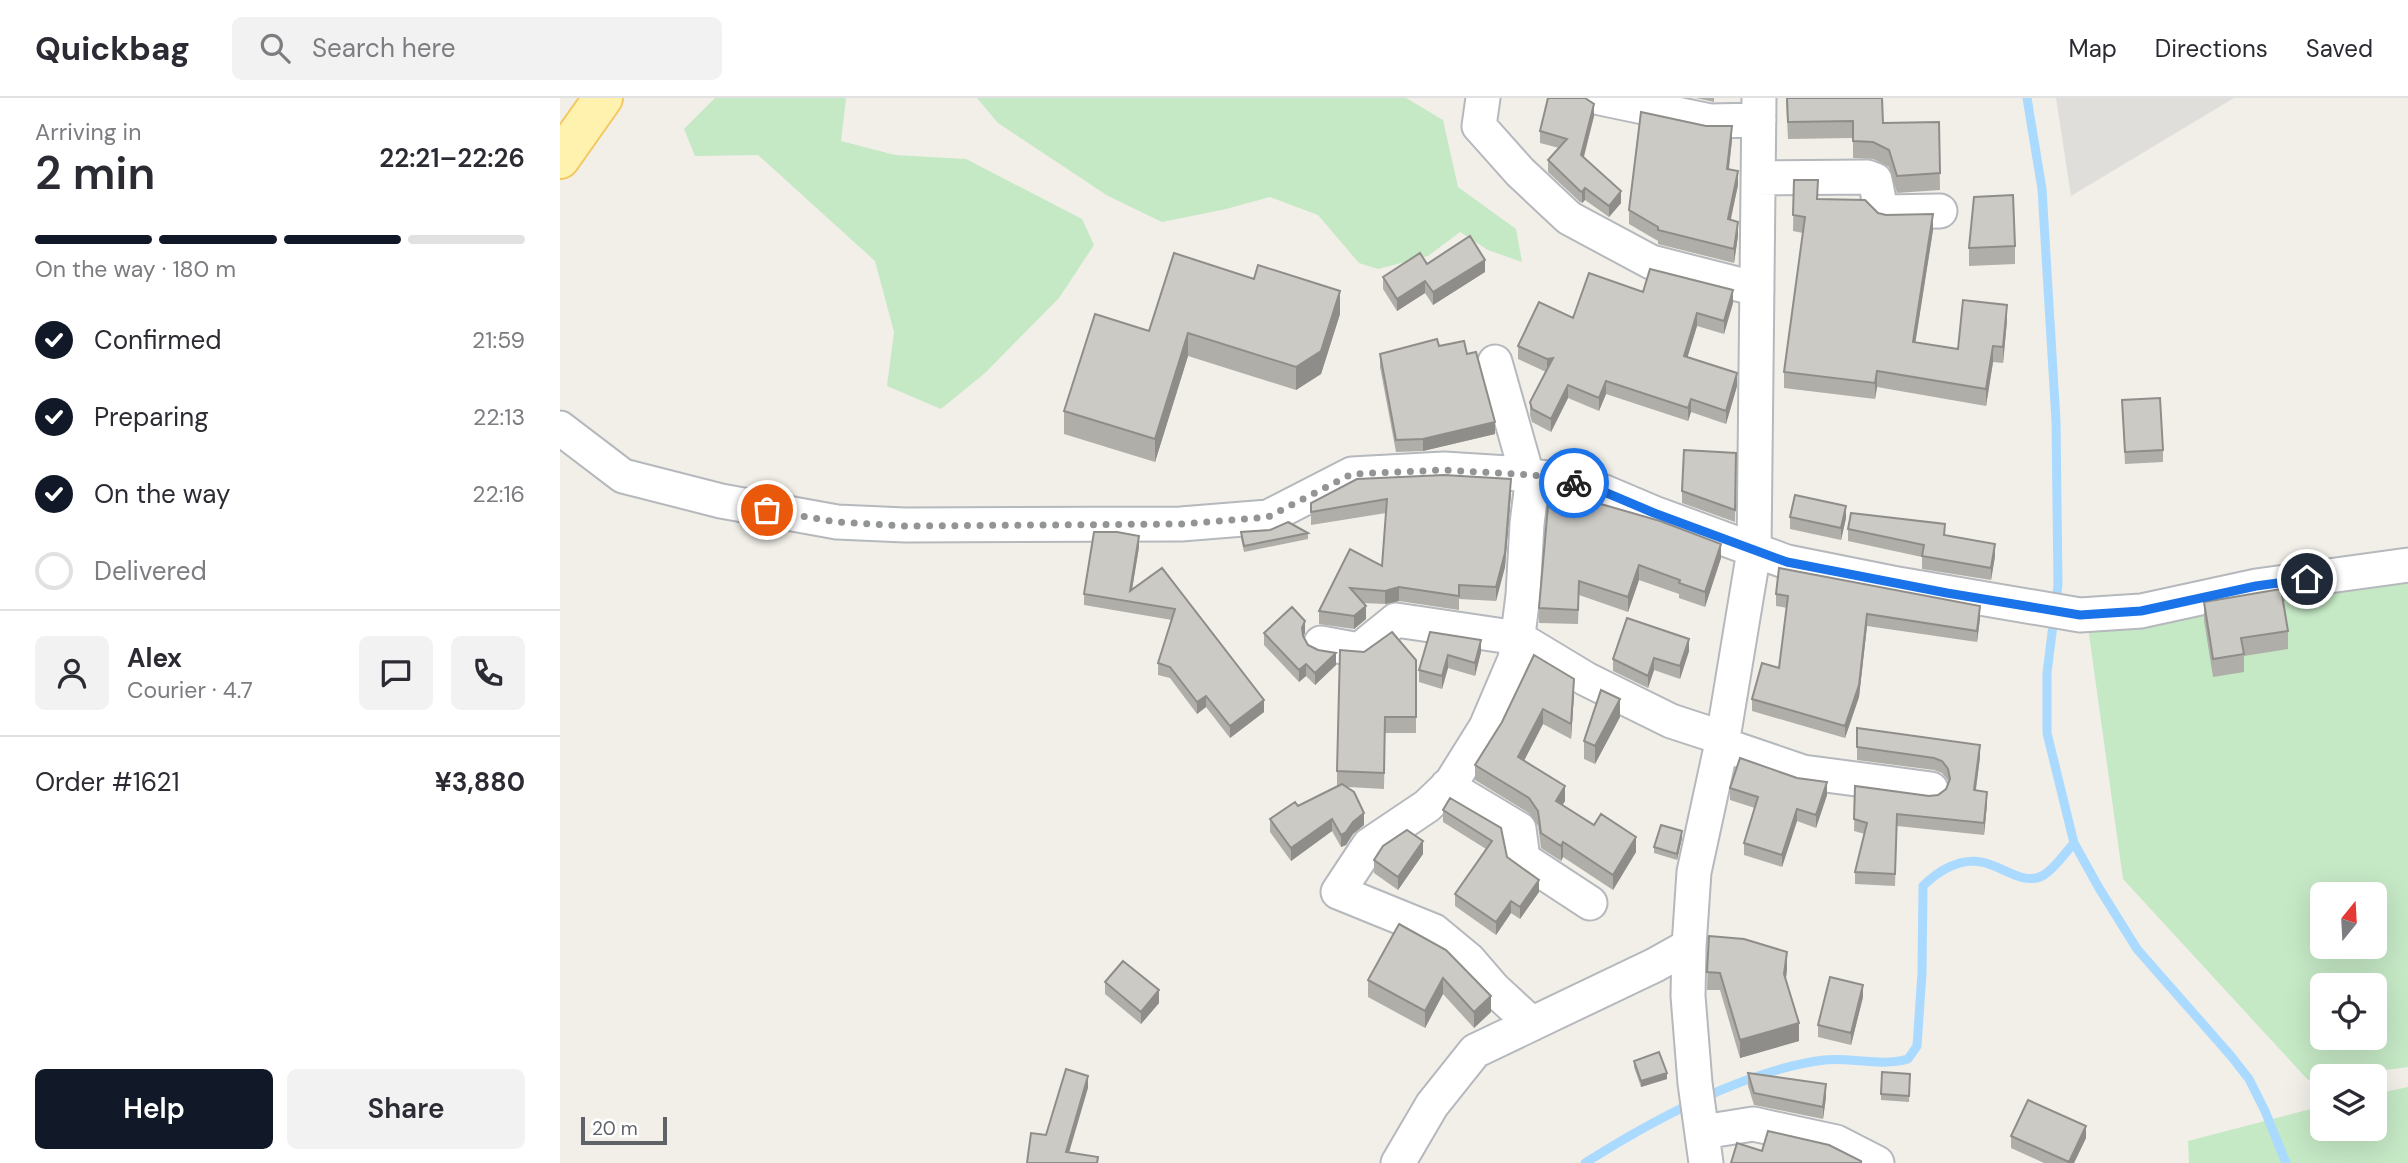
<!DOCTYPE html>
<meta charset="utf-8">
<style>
:root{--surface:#fff;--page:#f2f2f3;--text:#2b2b33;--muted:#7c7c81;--line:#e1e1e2;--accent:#111827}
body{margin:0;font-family:"DM Sans",sans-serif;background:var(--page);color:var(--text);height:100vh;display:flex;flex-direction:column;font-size:26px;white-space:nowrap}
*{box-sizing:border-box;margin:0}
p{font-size:23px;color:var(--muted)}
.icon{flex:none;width:38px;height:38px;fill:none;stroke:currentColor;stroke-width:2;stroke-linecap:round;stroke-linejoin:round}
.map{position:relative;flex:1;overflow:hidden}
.sheet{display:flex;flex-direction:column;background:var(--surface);width:560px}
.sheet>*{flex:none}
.needle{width:46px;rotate:18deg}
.fabs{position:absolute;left:1750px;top:784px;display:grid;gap:14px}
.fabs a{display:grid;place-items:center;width:77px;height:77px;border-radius:10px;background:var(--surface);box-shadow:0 7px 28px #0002;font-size:35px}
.scale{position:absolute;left:21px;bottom:18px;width:86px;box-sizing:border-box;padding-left:7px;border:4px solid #5f6368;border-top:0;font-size:19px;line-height:24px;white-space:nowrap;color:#5f6368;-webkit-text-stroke:5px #fff;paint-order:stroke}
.pin{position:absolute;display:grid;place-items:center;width:60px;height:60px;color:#fff;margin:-30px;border:4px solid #fff;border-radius:50%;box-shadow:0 2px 7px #0007}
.courier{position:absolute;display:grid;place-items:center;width:70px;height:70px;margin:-35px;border:5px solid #1a73e8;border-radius:50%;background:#fff;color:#222;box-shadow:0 2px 9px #0007}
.head em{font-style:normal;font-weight:600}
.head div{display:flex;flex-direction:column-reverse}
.head{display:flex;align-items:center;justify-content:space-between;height:119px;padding:0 35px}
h1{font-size:46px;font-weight:600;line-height:52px}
.bar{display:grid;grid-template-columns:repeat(4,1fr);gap:10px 7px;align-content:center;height:84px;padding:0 35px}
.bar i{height:9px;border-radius:5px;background:var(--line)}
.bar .current{background:var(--accent)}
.bar p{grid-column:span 4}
.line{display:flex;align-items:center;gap:18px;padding:0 35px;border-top:2px solid var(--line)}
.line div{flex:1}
.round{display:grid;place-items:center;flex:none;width:74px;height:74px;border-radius:10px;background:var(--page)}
ol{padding:0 35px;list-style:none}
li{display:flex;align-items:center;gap:21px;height:77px}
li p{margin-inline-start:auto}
li .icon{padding:7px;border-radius:50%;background:var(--accent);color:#fff;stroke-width:4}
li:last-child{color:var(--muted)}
li i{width:38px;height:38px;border:4px solid var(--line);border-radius:50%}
.button{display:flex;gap:14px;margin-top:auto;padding:14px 35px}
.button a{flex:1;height:80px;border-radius:10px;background:var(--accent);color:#fff;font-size:28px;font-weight:600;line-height:80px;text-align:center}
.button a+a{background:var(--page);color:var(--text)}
header{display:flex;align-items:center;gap:42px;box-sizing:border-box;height:98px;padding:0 35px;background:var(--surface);border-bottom:2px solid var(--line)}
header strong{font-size:33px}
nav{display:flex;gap:38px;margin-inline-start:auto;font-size:24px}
.search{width:490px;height:63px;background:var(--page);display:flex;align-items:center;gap:18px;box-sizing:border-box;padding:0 24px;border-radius:10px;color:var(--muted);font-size:26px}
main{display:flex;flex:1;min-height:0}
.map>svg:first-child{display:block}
.industrial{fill:#e0deda}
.green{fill:#c5e8c5;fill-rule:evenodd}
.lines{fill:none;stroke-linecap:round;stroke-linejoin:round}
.stream{stroke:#aadaff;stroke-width:9}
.minor-casing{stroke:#b5b8bc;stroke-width:37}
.major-casing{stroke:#f2c960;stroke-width:42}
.minor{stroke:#fff;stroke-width:33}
.major{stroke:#fff2af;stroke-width:38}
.wall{fill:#afaea9}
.shaded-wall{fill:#8f8d8a}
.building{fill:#cccac5;stroke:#8f8d8a;stroke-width:2}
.done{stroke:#929495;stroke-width:7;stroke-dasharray:0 12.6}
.route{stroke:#1a73e8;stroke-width:9}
</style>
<header>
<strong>Quickbag</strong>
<div class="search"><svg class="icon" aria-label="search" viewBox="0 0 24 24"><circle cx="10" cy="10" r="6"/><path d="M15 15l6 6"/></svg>Search here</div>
<nav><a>Map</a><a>Directions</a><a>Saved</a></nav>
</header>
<main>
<section class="sheet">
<div class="head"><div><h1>2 min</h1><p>Arriving in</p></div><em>22:21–22:26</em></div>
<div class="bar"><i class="current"></i><i class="current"></i><i class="current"></i><i></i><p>On the way · 180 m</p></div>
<ol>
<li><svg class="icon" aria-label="check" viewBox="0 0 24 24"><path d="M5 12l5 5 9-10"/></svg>Confirmed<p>21:59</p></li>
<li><svg class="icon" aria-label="check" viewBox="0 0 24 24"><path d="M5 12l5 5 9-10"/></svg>Preparing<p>22:13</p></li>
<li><svg class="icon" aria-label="check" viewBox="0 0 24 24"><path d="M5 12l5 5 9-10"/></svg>On the way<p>22:16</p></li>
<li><i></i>Delivered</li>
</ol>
<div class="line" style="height:126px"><a class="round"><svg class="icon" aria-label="person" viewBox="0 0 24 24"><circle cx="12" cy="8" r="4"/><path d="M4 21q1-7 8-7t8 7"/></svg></a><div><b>Alex</b><p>Courier · 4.7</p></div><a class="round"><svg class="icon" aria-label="chat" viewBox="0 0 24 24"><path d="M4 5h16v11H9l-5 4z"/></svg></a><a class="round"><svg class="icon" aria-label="phone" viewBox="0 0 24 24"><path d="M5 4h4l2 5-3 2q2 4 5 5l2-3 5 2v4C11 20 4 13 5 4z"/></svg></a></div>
<div class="line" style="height:91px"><div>Order #1621</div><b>¥3,880</b></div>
<div class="button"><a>Help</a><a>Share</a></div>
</section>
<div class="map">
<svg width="1848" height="1065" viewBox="0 0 1848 1065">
<rect width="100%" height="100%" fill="#f1efe8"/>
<path class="industrial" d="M1496 0H1674L1511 98Z"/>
<path class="green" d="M155 0H286L281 43 335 57 406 61 522 121 534 147 499 200 425 275 381 311 327 288 334 234 315 163 198 57 135 58 124 31Z
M417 0H846L883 22 898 89 956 131 962 164 928 152 900 134 868 158 818 171 799 165 758 117 710 99 666 111 602 124 548 98 438 25Z
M1848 486V969L1748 982 1563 781 1528 529 1726 494ZM1762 796H1815V849H1762ZM1762 887H1815V940H1762Z
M1848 989V1065H1629L1628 1043 1762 1008V1031H1815V996Z"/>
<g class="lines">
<path class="stream" d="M1467 0 1482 91 1496 323 1498 487 1487 575V635L1514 745 1539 790 1577 851 1671 958 1689 981 1705 1013 1726 1065
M1025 1065C1091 1023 1185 972 1264 962 1292 959 1320 969 1348 961L1357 948 1362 875 1363 788C1378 773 1399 760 1421 764 1442 767 1463 789 1484 777 1495 770 1505 755 1514 745"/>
<g class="minor-casing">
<path id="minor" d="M923 0 919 28 960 74 1009 120 1091 164 1197 191
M1040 0 1150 23 1199 22
M1198 80 1307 79 1315 82 1320 107 1326 114 1380 113
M935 264 967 377
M0 330 63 378 161 403 277 424 345 427 621 426 708 419 792 376 884 371 948 375 1004 382 1042 393 1094 415 1227 464 1332 485 1520 517 1581 513 1696 488 1848 467
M761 545 799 552 836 522 958 540 1026 581 1111 623 1163 640
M1161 646 1243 674 1371 691
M887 688 959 731 963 761 1030 805
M972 926 934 891 909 862 874 833 778 794 809 747 867 708 891 685 926 629 955 561 963 497 967 426 973 377
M1143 1034 1193 1026 1276 1044 1317 1065
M838 1065 872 1007 915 953 1095 867 1129 848
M1146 1065 1135 985 1128 898 1129 848 1134 774 1163 640 1194 453 1199 0"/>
</g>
<g class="major-casing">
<path id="major" d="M0 61 43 0"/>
</g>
<use href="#minor" class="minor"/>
<use href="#major" class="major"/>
</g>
<path class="wall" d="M1136 0H1154V4Z
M1226 0H1322L1323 25 1379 24 1380 92 1337 95 1329 69 1313 61 1293 60V40L1228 41Z
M1034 18 1024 59 1061 105 1049 119 1025 102 1022 105 1020 104 988 74V62L999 50 980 45V33Z
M1172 42 1169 71 1178 87 1170 122 1178 138 1174 165 1098 146V143L1069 126V112Z
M1234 82 1258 101 1318 115 1373 132 1355 244 1398 251 1447 223 1443 265 1433 264 1426 308 1317 289 1315 301 1224 290V274L1243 135 1233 133Z
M1455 148V166L1409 168V150Z
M867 166 925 174 873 207 865 195 837 213 823 191V179Z
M1083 194 1173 205 1164 236 1137 228 1127 259 1177 288 1166 326 1131 314 1128 323 1046 296 1039 313 1008 300 991 334 972 324 970 317V304L986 274 958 261V248L1013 220Z
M780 216 761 276 736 292 628 258 595 364 504 336V313L589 233Z
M879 248 907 256 935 336 863 353 836 354 820 269V256Z
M1562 302 1603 352V364L1565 366Z
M1176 355 1175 424 1122 405V393Z
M951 395 945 469 936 503 899 501V512L839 503 825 506 803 505 806 521 794 531 759 526V513L822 468 826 415 751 427V405Z
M1021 400 1161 460 1145 509 1119 500V496L1079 482 1068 514 1019 497 1018 526 979 525V510Z
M1230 419 1286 420 1281 442 1230 431Z
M1288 431 1385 437 1435 458 1431 482 1362 471V459L1288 443Z
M681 434 748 435V441L684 454 681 440Z
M579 449 572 491 602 470 704 614 670 640 646 609 637 616 610 580 598 577V565L612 522 524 507V496Z
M1216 496 1420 520 1417 544 1307 528 1299 599 1285 640 1192 613V601L1219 570 1227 510 1216 508Z
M1644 504 1728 533V551L1684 558V574L1653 579 1644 522Z
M870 534 921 554 915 578 888 570 882 591 859 584V572Z
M704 535H745L743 539 748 547 776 567 755 587 746 578 739 584 704 547Z
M1129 553 1120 581 1094 572 1088 590 1053 573V561Z
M856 562V635H825L824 691 788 689 804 727 793 736 786 747 781 749 772 733 731 763 710 734V721L777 688V673Z
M1014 596 1011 641 983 626 964 663 1005 703 1002 707 1076 754 1053 792 1003 759 1001 763 981 750 978 728 969 715 915 682V667L942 624Z
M1060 619 1035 666 1024 661V643Z
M1297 630 1420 659 1416 692 1427 706 1424 737 1337 728 1335 788 1295 786V774L1305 736 1294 733 1295 688 1369 698 1378 697 1386 691 1389 684 1382 675 1374 672 1297 662Z
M1170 690 1267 697 1256 730 1237 723 1222 769 1184 757V745L1195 710 1170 702Z
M890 700 979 794 960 821 951 815 936 837 895 808V796L926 751 883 724V712Z
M1122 740 1117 762 1094 755V749Z
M863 756 838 792 814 775V762Z
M839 826 931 914 914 930 883 896 865 930 808 899V882Z
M1148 853 1227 871 1226 882 1239 943 1180 960 1160 892H1147Z
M545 884 599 905 581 926 545 896Z
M1303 899 1291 947 1258 939V927Z
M1074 963 1107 981 1081 989 1074 969Z
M1188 975 1266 999 1263 1021 1194 1007 1188 988Z
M1350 976 1349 1004 1321 1002V996Z
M1451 1038 1526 1040 1514 1065H1484L1451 1050Z"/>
<path class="shaded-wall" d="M1034 6V18L1021 69V57Z
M1172 28V42L1167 85V71Z
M1178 73V87L1168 135V121Z
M1025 90V102L1022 105V94Z
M1061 93V105L1049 119V108Z
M1373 116V132L1353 260V244Z
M1178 124V138L1174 165V151Z
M925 162V174L873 207V194Z
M865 183V195L837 213V201Z
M1173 192V205L1164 236V223Z
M780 193V216L761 276 736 292V269Z
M1447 207V223L1443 265V249Z
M1137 215V228L1124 271V258Z
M628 235V258L595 364V341Z
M1433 248V264L1426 308V291Z
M993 260 987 274V261Z
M1317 273V289L1315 301V285Z
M1177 275V288L1166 326V313Z
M1046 283V296L1039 313V300Z
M1008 287V300L991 334V321Z
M1131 301V314L1128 323V310Z
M935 324V336L863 353V341Z
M951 381V395L945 469 936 503V489Z
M1286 408V420L1281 442V430Z
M579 438V449L570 504V493Z
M1161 446V460L1145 509V494Z
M1435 446V458L1431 482V470Z
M1079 467V482L1068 514V499Z
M839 489V503L825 506V493Z
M806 508V521L794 531V518Z
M1420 508V520L1417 544V533Z
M1307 516V528L1299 599 1285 640V628Z
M745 523V535L742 542V530Z
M1129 541V553L1120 581V568Z
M921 542V554L915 578V565Z
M776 555V567L755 587V575Z
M888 557V570L882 591V578Z
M1094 560V572L1088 590V578Z
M746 566V578L739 584V572Z
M1014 581V596L1011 641V626Z
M646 598V609L637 616V604Z
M1060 601V619L1035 666V648Z
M704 602V614L670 640V628Z
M983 611V626L958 674V659Z
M1420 647V659L1414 704V692Z
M1267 684V697L1256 730V717Z
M1005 688V703L996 718V703Z
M1427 694V706L1424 737V725Z
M1237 711V723L1222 769V757Z
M804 715V727L793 736 786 747 781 749V737L793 724Z
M772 721V733L731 763V750Z
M1122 733V740L1117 762V756Z
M1076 739V754L1053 792V777Z
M863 743V756L838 792V779Z
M1003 744V759L1001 763V748Z
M979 782V794L960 821V809Z
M951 803V815L936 837V824Z
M1227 854V871L1224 893V876Z
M883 880V896L865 930V913Z
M1303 887V899L1291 947V935Z
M599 892V905L581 926V914Z
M931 898V914L914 930V914Z
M1239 925V943L1180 960V942Z
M1107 975V981L1081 989V983Z
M528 978V990L506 1065V1054Z
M1266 986V999L1263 1021V1009Z
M1526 1028V1040L1514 1065H1509Z"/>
<path class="building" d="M988 0H1025L1034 6 1021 57 1061 93 1049 108 1025 90 1022 94 1020 93 988 62 1007 41 980 33Z
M1227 0H1322L1323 25 1379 24 1380 75 1337 78 1329 52 1313 44 1293 43V23L1228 24Z
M1081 14 1146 28H1172L1167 71 1178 73 1168 121 1178 124 1174 151 1098 132V129L1069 112Z
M1234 82H1258L1257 101 1305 102 1318 115 1326 117 1373 116 1353 244 1398 251 1403 202 1447 207 1443 249 1433 248 1426 291 1317 273 1315 285 1224 274 1245 119 1233 117Z
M1453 97 1455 148 1409 150 1414 99Z
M910 138 925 162 873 194 865 183 837 201 823 179 860 155 867 166Z
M614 155 694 181 698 167 780 193 761 253 736 269 628 235 595 341 504 313 535 216 589 233Z
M1090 171 1173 192 1164 223 1137 215 1124 258 1177 275 1166 313 1131 301 1128 310 1046 283 1039 300 1008 287 991 321 972 311 970 304 993 260 987 261 958 248 979 204 1013 220 1029 175 1083 194Z
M877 241 879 248 904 243 907 256 916 254 935 324 863 341 836 342 820 256Z
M1600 300 1603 352 1565 354 1562 302Z
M1124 352 1176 355 1175 412 1122 393Z
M884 377 951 381 945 455 936 489 899 487V498L839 489 825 493 790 490 806 508 794 518 759 513 790 451 822 468 827 401 751 414V405L797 381Z
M990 385 1021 393 1020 400 1100 423 1161 446 1145 494 1119 485 1120 482 1079 467 1068 499 1019 483 1018 512 979 510Z
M1235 397 1286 408 1281 430 1230 419Z
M1291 415 1385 426 1384 437 1435 446 1431 470 1362 458 1364 447 1288 431Z
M728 424 748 435 684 448 681 434 710 432Z
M534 434H557L579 438 570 493 602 470 704 602 670 628 646 598 637 604 610 569 598 565 615 511 524 496Z
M1219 470 1420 508 1417 533 1307 516 1299 587 1285 628 1192 601 1202 565 1219 570 1228 498 1216 496Z
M1721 491 1728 533 1681 540 1684 556 1653 561 1644 504Z
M732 509 745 523 742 530 743 538 748 547 758 552 776 555 755 575 746 566 739 572 704 535Z
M1067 520 1129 541 1120 568 1094 560 1088 578 1053 561Z
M832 534 856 562V619H825L824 675 777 673 780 552 804 554Z
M870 534 921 542 915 565 888 557 882 578 859 572Z
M974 557 1014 581 1011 626 983 611 958 659 1005 688 996 703 1034 727 1041 716 1076 739 1053 777 1003 744 1001 748 981 735 978 713 969 700 915 667 942 624Z
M1041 592 1060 601 1035 648 1024 643Z
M1297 630 1420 647 1414 692 1427 694 1424 725 1337 716 1335 776 1295 774 1307 725 1294 721 1295 688 1369 698 1378 697 1386 691 1390 681 1388 671 1382 663 1374 660 1297 649Z
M1180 660 1237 680 1267 684 1256 717 1237 711 1222 757 1184 745 1198 699 1170 690Z
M782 686 794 694 804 715 793 724 786 734 781 737 772 721 731 750 710 721 735 704 738 708Z
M890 700 941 730 947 759 979 782 960 809 951 803 936 824 895 796 932 743 883 712Z
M1101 727 1122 733 1117 756 1094 749Z
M847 732 863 743 838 779 814 762 823 748Z
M839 826 886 852 931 898 914 914 883 880 865 913 808 882Z
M1149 838 1184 841 1227 854 1224 876 1239 925 1180 942 1160 875 1147 874Z
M563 863 599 892 581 914 545 884Z
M1270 879 1303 887 1291 935 1258 927Z
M1099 954 1107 975 1081 983 1074 963Z
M506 971 528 978 506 1054 538 1059 537 1065H467L471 1035 486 1037Z
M1322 974 1350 976 1349 998 1321 996Z
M1188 975 1266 986 1263 1009 1194 995Z
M1468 1002 1526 1028 1509 1064 1451 1038Z
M1208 1033 1269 1047 1301 1063V1065H1171L1177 1045 1202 1053Z"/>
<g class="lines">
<path class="done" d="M207 412 277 424 345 428 621 426 708 419 792 376 884 372 973 377 1014 385"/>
<path class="route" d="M1014 385 1042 393 1094 415 1227 464 1387 495 1520 517 1581 513 1696 488 1747 481"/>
</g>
</svg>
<div class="fabs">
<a><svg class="needle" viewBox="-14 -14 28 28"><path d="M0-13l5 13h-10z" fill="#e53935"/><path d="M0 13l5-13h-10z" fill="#7c7c81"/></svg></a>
<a><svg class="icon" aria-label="locate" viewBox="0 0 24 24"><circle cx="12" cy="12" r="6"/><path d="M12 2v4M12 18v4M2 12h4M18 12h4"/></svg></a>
<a><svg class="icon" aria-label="layers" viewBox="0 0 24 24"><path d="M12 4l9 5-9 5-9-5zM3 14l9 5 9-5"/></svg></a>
</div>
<div class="scale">20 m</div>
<div class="pin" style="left:207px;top:412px;background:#ea580c"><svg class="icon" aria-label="bag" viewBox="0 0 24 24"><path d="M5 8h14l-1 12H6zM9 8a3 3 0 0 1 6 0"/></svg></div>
<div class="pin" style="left:1747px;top:481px;background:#1f2937"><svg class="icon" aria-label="home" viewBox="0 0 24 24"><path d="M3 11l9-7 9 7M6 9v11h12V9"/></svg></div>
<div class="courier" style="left:1014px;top:385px"><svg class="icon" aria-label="bike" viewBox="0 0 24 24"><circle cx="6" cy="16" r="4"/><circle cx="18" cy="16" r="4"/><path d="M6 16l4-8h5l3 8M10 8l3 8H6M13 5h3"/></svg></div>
</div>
</main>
